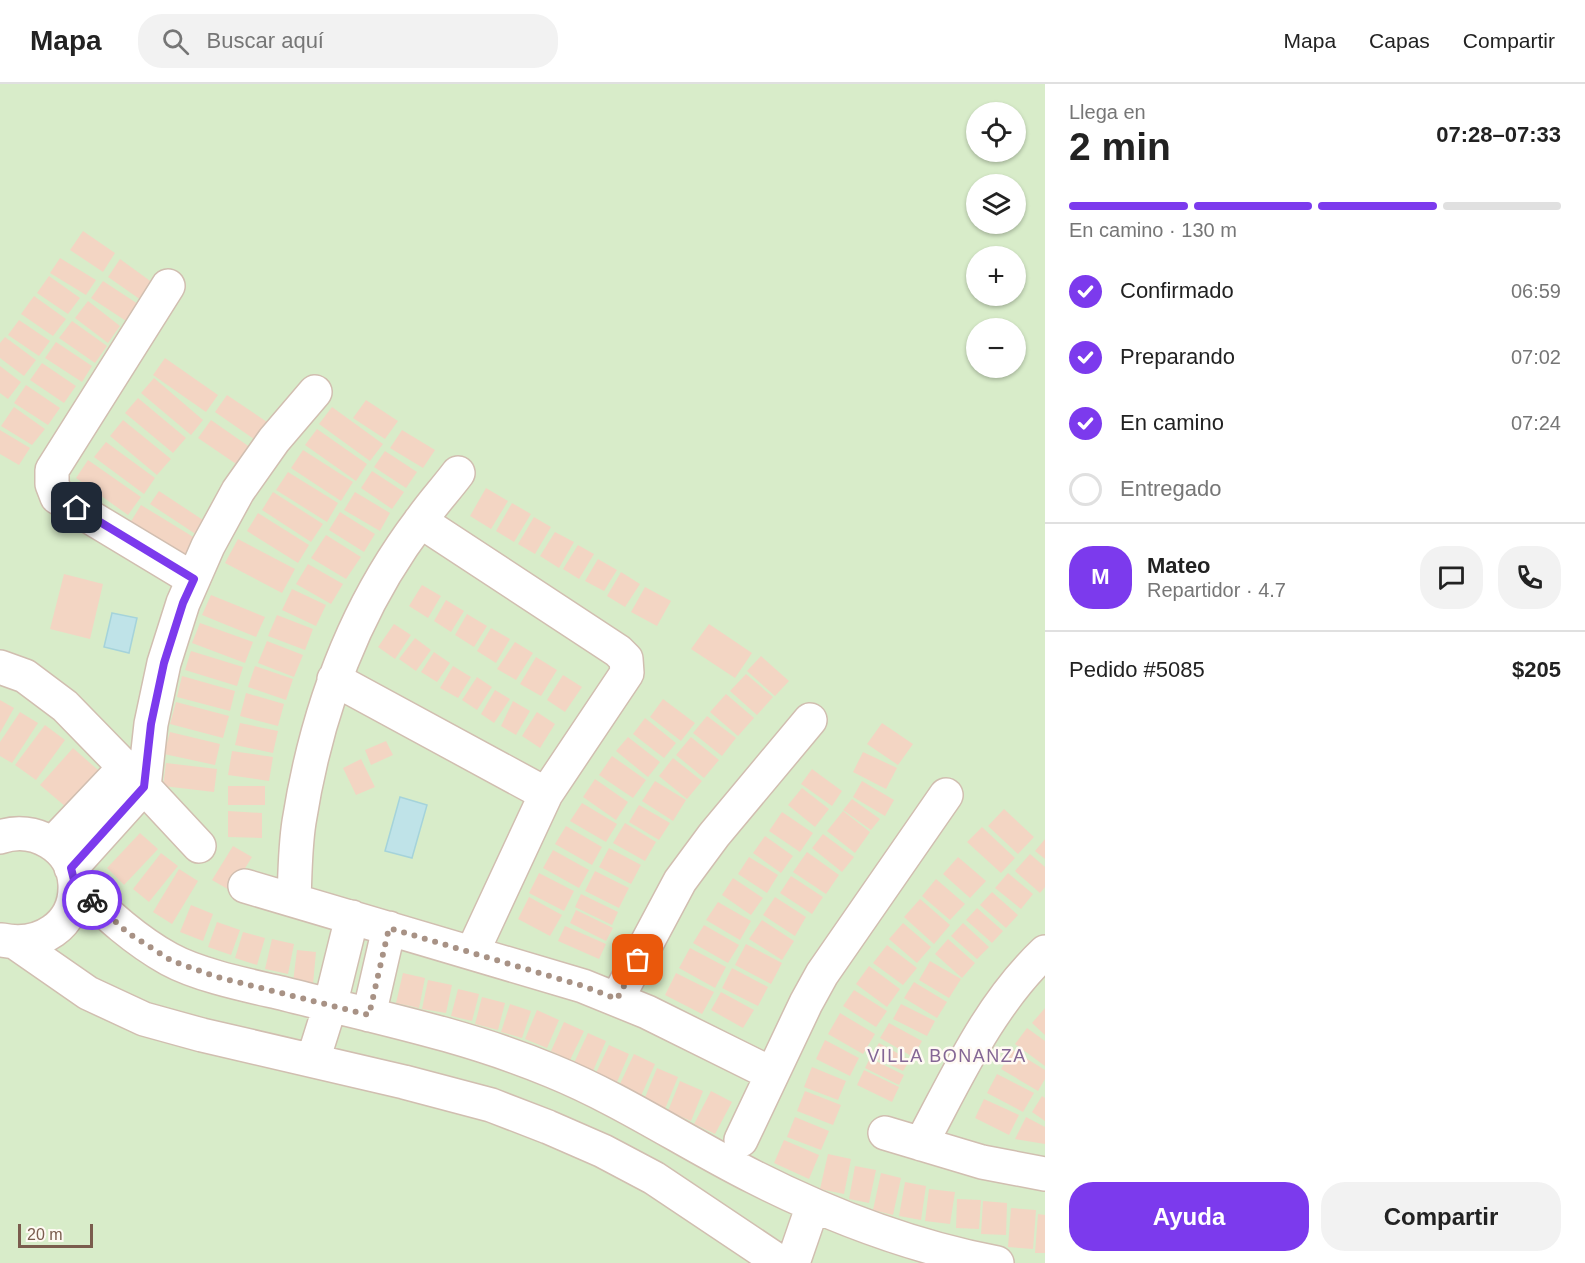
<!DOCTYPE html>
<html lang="es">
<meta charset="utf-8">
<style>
:root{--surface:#fff;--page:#f2f2f2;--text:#222;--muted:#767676;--line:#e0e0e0;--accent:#7c3aed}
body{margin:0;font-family:Arial,sans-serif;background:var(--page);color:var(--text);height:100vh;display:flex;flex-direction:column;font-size:22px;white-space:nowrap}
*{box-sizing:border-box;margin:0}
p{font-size:20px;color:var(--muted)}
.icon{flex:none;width:33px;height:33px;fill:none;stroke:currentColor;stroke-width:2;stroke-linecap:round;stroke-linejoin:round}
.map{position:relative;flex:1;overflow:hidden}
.details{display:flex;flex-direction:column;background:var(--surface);width:540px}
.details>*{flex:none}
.buttons{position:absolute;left:966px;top:18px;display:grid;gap:12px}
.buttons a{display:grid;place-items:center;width:60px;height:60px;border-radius:50%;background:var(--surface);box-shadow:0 2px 4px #0004;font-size:30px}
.scale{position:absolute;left:18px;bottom:15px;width:75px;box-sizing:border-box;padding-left:6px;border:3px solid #7a5c4d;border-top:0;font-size:16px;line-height:21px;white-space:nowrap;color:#7a5c4d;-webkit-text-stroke:4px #fffaf3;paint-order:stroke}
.pin{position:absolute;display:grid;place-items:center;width:51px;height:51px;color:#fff;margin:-26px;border-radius:12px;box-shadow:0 3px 9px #0006}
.courier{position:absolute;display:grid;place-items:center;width:60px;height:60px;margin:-30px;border:4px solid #7c3aed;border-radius:50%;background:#fff;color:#222;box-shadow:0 2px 8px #0007}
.headline em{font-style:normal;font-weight:700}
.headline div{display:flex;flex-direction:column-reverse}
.headline{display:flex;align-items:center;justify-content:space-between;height:102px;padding:0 24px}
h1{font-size:39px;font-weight:700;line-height:45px}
.bar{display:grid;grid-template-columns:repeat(4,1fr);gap:9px 6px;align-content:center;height:72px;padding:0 24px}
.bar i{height:8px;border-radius:4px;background:var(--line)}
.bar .selected{background:var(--accent)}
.bar p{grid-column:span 4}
.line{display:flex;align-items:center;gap:15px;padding:0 24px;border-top:2px solid var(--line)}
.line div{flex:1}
.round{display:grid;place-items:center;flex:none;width:63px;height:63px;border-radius:24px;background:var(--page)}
ol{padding:0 24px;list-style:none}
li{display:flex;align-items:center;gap:18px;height:66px}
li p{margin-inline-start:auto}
li .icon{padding:6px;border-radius:50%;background:var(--accent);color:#fff;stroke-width:4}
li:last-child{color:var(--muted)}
li i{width:33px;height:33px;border:3px solid var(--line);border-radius:50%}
.primary-button{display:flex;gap:12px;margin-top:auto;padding:12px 24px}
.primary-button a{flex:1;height:69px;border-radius:24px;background:var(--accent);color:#fff;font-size:24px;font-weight:700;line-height:69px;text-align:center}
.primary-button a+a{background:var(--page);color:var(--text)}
header{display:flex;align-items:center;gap:36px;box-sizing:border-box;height:84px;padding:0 30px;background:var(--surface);border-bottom:2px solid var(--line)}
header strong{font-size:28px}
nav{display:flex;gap:33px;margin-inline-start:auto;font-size:21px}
.search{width:420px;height:54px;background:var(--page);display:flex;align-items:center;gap:15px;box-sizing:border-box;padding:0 21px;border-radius:24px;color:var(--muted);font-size:22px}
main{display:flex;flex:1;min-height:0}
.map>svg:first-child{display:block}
.green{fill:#d8ecc9;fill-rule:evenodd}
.water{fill:#bfe3e8;stroke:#a5d3da;stroke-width:1.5}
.building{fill:#f3d5c3}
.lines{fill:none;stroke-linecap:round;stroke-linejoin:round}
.minor-casing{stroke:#d1beb0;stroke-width:36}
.minor{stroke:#fff;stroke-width:33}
.done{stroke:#a89285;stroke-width:6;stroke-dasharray:0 10.8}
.route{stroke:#7c3aed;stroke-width:8}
.labels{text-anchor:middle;stroke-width:5;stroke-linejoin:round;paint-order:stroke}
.neighbourhood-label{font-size:18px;letter-spacing:1.5px;fill:#846695;stroke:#fffaf3}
</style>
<header>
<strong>Mapa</strong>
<div class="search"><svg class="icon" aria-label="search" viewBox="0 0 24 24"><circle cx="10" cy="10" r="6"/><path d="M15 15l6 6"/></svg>Buscar aquí</div>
<nav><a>Mapa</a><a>Capas</a><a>Compartir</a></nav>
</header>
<main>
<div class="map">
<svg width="1045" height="1179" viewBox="0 0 1045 1179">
<rect width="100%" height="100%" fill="#fdf6ec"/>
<path class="green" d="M0 0H1045V1179H0ZM976 28H1016V68H976ZM976 100H1016V140H976ZM976 172H1016V212H976ZM976 244H1016V284H976Z"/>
<path class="water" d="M112 529 137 534 129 569 104 563Z
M400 713 427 721 412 774 385 767Z"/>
<path class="building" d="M83 147 115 169 103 188 70 166Z
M60 174 96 196 86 211 50 189Z
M120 175 153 199 141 216 108 193Z
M49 192 80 214 68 230 37 209Z
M103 197 138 220 126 237 91 214Z
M34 212 66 235 53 252 21 230Z
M88 217 120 242 108 259 75 234Z
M19 236 50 257 39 272 8 251Z
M72 237 107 262 95 279 59 254Z
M5 253 36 276 24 292 0 274V259Z
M56 258 92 282 82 298 45 274Z
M165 274 218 311 206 328 153 291Z
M42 279 76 302 64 319 30 296Z
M0 282 21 298 8 315 0 309Z
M154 294 203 336 191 351 141 309Z
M26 301 60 324 48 341 14 319Z
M227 311 270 340 258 358 215 328Z
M138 314 186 354 173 369 125 329Z
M366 316 398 337 385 355 353 334Z
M14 323 45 345 32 361 1 342Z
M332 323 383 360 370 377 319 340Z
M123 336 171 375 157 391 110 352Z
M211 336 254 366 242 384 198 354Z
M317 345 367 380 356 397 305 361Z
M0 346 30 364 19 381 0 370Z
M402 346 435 366 423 384 390 364Z
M106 358 155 394 144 410 94 373Z
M303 366 353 398 341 417 291 384Z
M385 367 417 388 406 404 374 383Z
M88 376 141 413 128 431 76 394Z
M372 387 404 408 392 425 361 404Z
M288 388 338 419 327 438 276 406Z
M486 404 508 417 491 445 470 432Z
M159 407 206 438 197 451 150 420Z
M273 408 323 440 311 458 262 426Z
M355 408 390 429 380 447 344 426Z
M512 419 531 430 514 458 496 447Z
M141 421 195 454 184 472 130 439Z
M340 428 375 450 364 468 329 446Z
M258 429 309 461 298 479 247 447Z
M534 433 551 443 535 470 518 460Z
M555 448 574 458 559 484 540 472Z
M326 451 361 473 346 495 311 474Z
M238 455 295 485 282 509 225 479Z
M578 461 594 470 579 495 563 485Z
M598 475 617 486 604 507 585 497Z
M308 480 343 500 331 520 296 500Z
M621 488 640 500 625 523 607 512Z
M64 490 103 500 90 555 50 545Z
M422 501 441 512 428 534 409 522Z
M645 503 671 517 657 542 631 528Z
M292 505 326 521 316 542 282 526Z
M211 511 265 533 256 553 202 531Z
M446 516 464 527 451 548 434 537Z
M467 530 487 542 474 563 455 551Z
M277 531 313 545 305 566 268 552Z
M200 539 253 558 245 579 192 559Z
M394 540 411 551 395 575 378 563Z
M709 540 752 569 735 594 691 565Z
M491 544 510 555 496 579 477 567Z
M415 554 431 566 416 587 399 575Z
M267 557 303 571 294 593 258 579Z
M515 558 533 569 516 596 497 585Z
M191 567 243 583 237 602 185 586Z
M434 568 450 579 437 598 421 588Z
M761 572 789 597 775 612 747 587Z
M536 573 557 586 541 612 520 600Z
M255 582 293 595 286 616 248 603Z
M453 582 471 593 458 614 440 604Z
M746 590 773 613 757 631 730 607Z
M563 591 582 603 565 628 547 616Z
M182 592 235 607 230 627 177 613Z
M477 593 492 603 477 626 462 616Z
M495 606 510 615 494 639 481 630Z
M246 609 284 620 278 642 240 632Z
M726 610 754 634 738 652 710 628Z
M663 615 695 639 681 657 650 633Z
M0 616 14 624 0 649Z
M513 617 530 627 516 651 501 642Z
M176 618 229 632 223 654 170 640Z
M20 628 38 639 12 679 0 672V658Z
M537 628 555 640 540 664 522 652Z
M707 632 736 654 722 672 693 649Z
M645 634 676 659 664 674 633 650Z
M240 639 278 647 273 669 235 661Z
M882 639 913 660 898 681 867 660Z
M45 641 65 656 36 696 15 681Z
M170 648 220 660 215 681 164 670Z
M628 653 660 678 648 693 616 667Z
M691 653 719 676 704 694 676 671Z
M386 657 393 671 371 681 365 666Z
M73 664 98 686 66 723 40 701Z
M232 667 273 673 269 697 228 691Z
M863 668 897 684 886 705 853 688Z
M612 672 646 696 633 714 599 691Z
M673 674 702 697 687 715 659 692Z
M361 675 375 703 356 711 343 684Z
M166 679 217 685 214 708 163 702Z
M812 685 842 707 832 722 801 700Z
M595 695 628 718 616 736 583 713Z
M655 697 686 716 673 737 642 717Z
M862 697 894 716 885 732 853 713Z
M228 702H265V721H228Z
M802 704 829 725 815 743 788 721Z
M852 715 880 735 871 746 843 726Z
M582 719 617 740 606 758 570 737Z
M639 721 670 739 659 756 629 738Z
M1004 725 1034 753 1018 770 988 742Z
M228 727 262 729V754L228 753Z
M843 727 870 748 855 769 827 747Z
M782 728 813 749 800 768 769 747Z
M625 739 656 758 645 777 613 759Z
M566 742 602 763 592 781 555 760Z
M982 743 1015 774 1001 789 967 758Z
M140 749 158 765 124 801 107 784Z
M823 750 854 773 842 788 812 764Z
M765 752 793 772 781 789 753 769Z
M1045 755V775L1035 767Z
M233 762 252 773 231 807 212 796Z
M609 764 641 781 631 800 599 783Z
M553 766 589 786 579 804 543 784Z
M807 768 839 791 826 810 793 788Z
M161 769 178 782 149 818 133 805Z
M1030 770 1045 783V803L1040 809 1015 787Z
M749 773 778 791 767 809 738 790Z
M958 773 986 797 970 814 943 790Z
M179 785 198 797 172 840 153 828Z
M595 787 629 804 619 824 585 807Z
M539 789 574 807 564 827 529 809Z
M1008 789 1033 810 1021 825 995 804Z
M791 792 823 813 812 830 780 809Z
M733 794 763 814 751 831 722 811Z
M936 795 965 820 950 836 922 812Z
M992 808 1018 831 1006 844 980 821Z
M581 810 618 828 612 841 575 823Z
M529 813 562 831 550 852 518 835Z
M775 813 806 833 795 852 763 831Z
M920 815 950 841 934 860 904 833Z
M718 818 751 837 740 856 706 836Z
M191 821 213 830 203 857 180 848Z
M977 824 1003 847 992 859 966 836Z
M576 826 613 844 606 857 570 839Z
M762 836 794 857 782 876 749 855Z
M217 838 240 846 231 871 208 863Z
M903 839 931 863 917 879 889 855Z
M963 839 989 863 977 875 951 852Z
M704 841 739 861 728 879 693 859Z
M565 842 606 860 599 875 558 857Z
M243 848 265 854 257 881 235 874Z
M272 855 294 860 288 890 265 885Z
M948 855 975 879 962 894 935 870Z
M746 860 782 879 771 900 735 881Z
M887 861 917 884 903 901 873 879Z
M690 864 726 883 715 904 679 884Z
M297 866 316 868 313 900 293 898Z
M930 877 961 895 949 914 919 896Z
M869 882 900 905 887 923 856 900Z
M732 884 768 903 758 922 722 904Z
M403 889 425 894 419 924 396 919Z
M676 889 714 908 702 930 665 911Z
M428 896 452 901 446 929 422 925Z
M914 898 947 918 937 934 904 914Z
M458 905 479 910 472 937 451 932Z
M854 906 887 927 876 943 843 922Z
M721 908 754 926 743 944 711 926Z
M482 913 505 919 498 946 475 940Z
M510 920 531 927 522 954 501 948Z
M901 920 935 937 927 952 893 935Z
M1045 924V951L1032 939Z
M537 926 559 936 547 964 525 955Z
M840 929 875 950 863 970 828 950Z
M564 938 584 947 570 976 551 967Z
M889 939 922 957 913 973 880 954Z
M1027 944 1045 957V982L1015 960Z
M588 949 606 957 593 987 574 979Z
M825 956 859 974 850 992 816 975Z
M879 959 910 976 903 987 871 972Z
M609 961 629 970 617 998 596 989Z
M1013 966 1045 986V995L1038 1007 1001 985Z
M634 970 655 980 641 1012 619 1002Z
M870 974 904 991 899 1001 865 984Z
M812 983 846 997 838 1016 804 1003Z
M657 984 678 993 665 1025 644 1016Z
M864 986 899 1003 892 1018 857 1001Z
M997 990 1034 1009 1023 1028 987 1009Z
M680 997 703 1007 691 1037 668 1027Z
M711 1007 732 1018 715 1050 694 1040Z
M805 1007 841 1021 833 1041 797 1027Z
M1042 1012 1045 1014V1037L1032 1028Z
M984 1015 1019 1031 1009 1051 975 1034Z
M795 1033 829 1047 821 1066 787 1053Z
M1026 1033 1045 1043V1060L1015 1055Z
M784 1056 819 1071 809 1095 774 1079Z
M828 1070 851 1075 844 1110 820 1105Z
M855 1082 876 1086 869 1119 849 1115Z
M881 1089 901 1094 893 1131 873 1126Z
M905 1098 926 1102 921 1136 899 1132Z
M929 1105 955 1108 950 1140 925 1137Z
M957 1115 981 1116 979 1145 956 1144Z
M983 1117 1007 1119 1006 1151 981 1150Z
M1011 1124 1036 1126 1033 1165 1008 1163Z
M1038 1130 1045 1131V1169H1035Z"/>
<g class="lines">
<g class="minor-casing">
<path id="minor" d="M168 202 52 386V400L57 413 193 495
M420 437 618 567 626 575 627 589 546 710 472 869
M0 583 25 592 65 622 144 703 199 762
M334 595 546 710
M0 753C34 741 73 763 75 800 77 842 39 864 2 856
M53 759 125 683
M71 784 144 703 151 640 164 579 183 519 208 462 238 407 274 356 315 308
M75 800C105 828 133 855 169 875 200 892 251 902 285 910 376 933 466 951 552 987 623 1016 686 1059 754 1093 829 1131 913 1163 997 1179
M245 802 583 902 647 928 772 990
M294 816C295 790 295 764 299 738 316 630 354 524 421 436 432 420 446 405 458 389
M16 859 88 909 144 935 202 951 404 998 491 1021 548 1043 603 1067 654 1094 781 1179
M617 915 680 797 714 751 810 636
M369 931 389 844
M313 976 330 922 352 833
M885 1049 982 1078 1045 1090
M741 1056 806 919 822 890 946 711
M921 1060C957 993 989 921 1045 868
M793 1179 813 1121"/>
</g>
<use href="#minor" class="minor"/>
</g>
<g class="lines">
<path class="done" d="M92 816 128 849 172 877 217 893 369 931 389 844 583 902 617 915 638 876"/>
<path class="route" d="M77 424 194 495 183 519 164 579 151 640 144 703 71 784 75 800 92 816"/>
</g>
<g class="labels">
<g class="neighbourhood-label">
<text x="947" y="978">VILLA BONANZA</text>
</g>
</g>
</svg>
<div class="buttons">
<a><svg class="icon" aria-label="locate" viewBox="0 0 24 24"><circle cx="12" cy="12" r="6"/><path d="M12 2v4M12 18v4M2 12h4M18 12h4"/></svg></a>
<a><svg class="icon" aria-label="layers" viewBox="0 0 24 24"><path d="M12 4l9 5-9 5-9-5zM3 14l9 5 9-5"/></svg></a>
<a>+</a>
<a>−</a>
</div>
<div class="scale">20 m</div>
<div class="pin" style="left:638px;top:876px;background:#ea580c"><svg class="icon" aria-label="bag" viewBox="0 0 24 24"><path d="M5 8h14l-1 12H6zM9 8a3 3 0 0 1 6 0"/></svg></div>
<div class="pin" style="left:77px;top:424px;background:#1f2937"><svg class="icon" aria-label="home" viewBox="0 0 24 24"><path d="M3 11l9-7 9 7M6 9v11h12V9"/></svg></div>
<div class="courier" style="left:92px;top:816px"><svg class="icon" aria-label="bike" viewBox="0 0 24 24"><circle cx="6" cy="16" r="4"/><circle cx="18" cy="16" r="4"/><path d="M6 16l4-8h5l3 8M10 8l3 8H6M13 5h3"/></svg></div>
</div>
<section class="details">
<div class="headline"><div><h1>2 min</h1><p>Llega en</p></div><em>07:28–07:33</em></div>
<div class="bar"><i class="selected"></i><i class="selected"></i><i class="selected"></i><i></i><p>En camino · 130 m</p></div>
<ol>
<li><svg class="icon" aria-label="check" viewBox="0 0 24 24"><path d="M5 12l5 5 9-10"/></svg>Confirmado<p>06:59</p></li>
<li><svg class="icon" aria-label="check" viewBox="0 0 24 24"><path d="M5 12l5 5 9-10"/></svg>Preparando<p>07:02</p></li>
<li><svg class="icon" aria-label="check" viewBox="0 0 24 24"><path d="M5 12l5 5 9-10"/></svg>En camino<p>07:24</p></li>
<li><i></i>Entregado</li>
</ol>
<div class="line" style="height:108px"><b class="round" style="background:var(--accent);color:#fff">M</b><div><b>Mateo</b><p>Repartidor · 4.7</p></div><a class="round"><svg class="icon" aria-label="chat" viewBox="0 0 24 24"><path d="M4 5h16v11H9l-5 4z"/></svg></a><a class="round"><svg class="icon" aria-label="phone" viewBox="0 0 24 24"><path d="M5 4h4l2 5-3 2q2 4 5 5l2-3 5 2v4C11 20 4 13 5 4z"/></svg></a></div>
<div class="line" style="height:78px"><div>Pedido #5085</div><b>$205</b></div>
<div class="primary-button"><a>Ayuda</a><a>Compartir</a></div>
</section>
</main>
